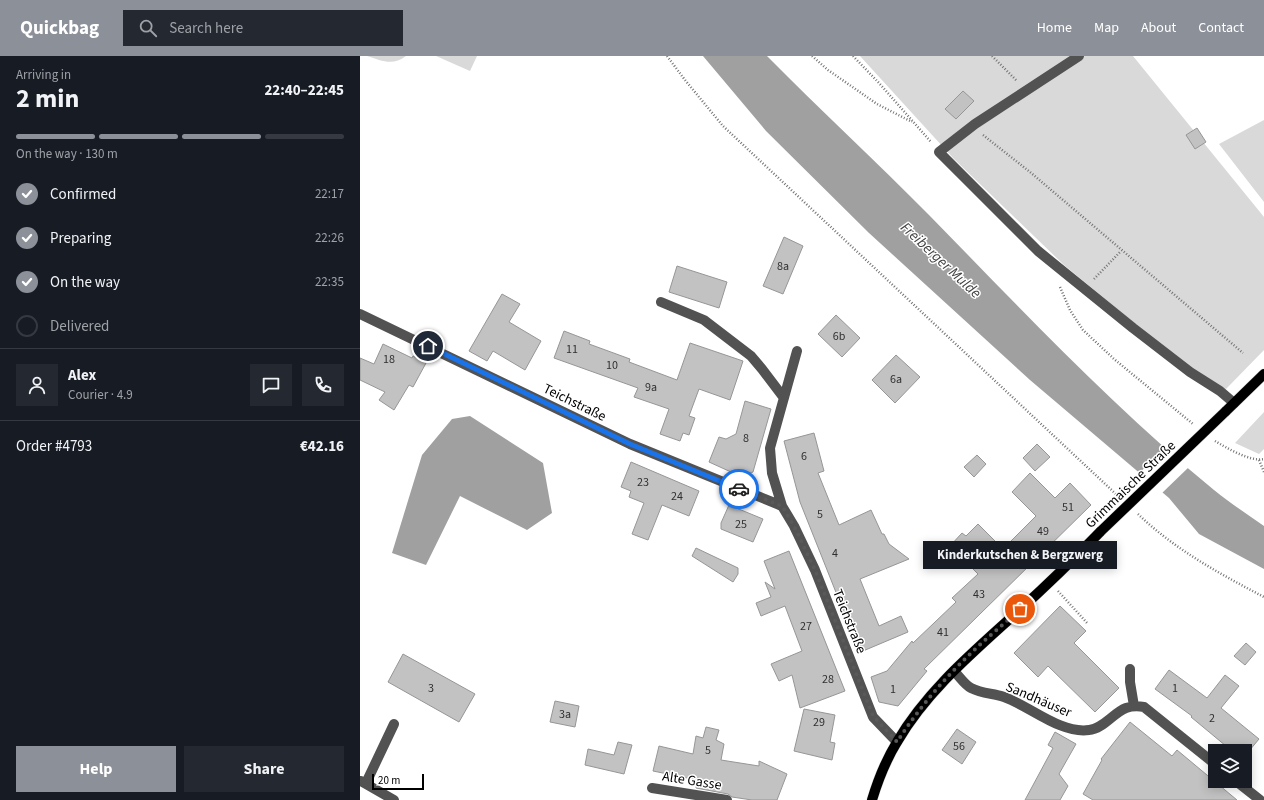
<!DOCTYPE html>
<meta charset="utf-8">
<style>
:root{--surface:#171b24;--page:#242831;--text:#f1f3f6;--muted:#9ea1a6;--line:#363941;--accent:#8c9099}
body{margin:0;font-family:"Source Sans 3",sans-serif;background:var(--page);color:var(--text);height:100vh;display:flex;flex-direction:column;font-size:15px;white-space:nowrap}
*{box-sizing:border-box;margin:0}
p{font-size:13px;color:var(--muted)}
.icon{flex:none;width:22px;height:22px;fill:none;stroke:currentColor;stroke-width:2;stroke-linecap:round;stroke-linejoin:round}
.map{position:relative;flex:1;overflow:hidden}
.panel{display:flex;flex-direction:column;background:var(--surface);width:360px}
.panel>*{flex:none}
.buttons{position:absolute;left:848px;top:688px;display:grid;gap:8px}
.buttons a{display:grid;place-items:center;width:44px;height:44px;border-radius:0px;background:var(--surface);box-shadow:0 2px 10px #0003;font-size:20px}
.scale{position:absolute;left:12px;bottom:10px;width:52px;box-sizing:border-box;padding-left:4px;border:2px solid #000;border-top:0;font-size:11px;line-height:14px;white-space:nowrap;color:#000;-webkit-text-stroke:3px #fff;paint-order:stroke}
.pin{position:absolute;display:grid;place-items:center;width:34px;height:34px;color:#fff;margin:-17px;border:2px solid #fff;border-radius:50%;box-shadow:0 1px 4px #0007}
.courier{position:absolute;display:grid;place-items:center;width:40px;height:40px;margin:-20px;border:3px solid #1a73e8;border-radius:50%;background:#fff;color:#222;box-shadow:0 1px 5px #0007}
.bubble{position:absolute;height:28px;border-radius:0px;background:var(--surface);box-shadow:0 2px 10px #0003;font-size:13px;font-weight:700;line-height:28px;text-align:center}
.headline em{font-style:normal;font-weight:700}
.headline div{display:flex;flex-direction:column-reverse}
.headline{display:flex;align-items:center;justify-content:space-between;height:68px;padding:0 16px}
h1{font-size:26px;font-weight:700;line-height:30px}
.bar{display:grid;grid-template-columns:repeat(4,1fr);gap:6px 4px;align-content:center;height:48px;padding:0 16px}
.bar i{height:5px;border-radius:3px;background:var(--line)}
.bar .selected{background:var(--accent)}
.bar p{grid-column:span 4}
.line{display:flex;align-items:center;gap:10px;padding:0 16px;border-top:1px solid var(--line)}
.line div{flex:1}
.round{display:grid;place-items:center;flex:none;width:42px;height:42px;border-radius:0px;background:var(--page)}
ol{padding:0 16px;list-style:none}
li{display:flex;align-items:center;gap:12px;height:44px}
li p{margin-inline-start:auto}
li .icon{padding:4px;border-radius:50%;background:var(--accent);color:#fff;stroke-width:4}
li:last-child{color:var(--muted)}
li i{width:22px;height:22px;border:2px solid var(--line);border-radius:50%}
.cta{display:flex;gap:8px;margin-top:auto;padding:8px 16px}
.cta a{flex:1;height:46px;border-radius:0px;background:var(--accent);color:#fff;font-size:16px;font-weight:700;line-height:46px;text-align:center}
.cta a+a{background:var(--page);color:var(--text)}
header{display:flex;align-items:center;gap:24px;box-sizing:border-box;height:56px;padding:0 20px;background:var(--accent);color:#fff}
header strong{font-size:19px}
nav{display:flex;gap:22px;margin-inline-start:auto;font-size:14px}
.search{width:280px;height:36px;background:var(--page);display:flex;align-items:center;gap:10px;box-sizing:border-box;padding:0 14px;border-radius:0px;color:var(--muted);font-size:15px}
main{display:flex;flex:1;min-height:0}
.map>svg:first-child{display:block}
.green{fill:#d9d9d9}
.water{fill:#a0a0a0}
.pier{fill:#fff}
.building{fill:#c2c2c2;stroke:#969696}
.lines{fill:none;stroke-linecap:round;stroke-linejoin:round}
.major-casing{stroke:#dbdbdb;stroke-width:11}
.path{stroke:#747474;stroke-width:2.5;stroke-dasharray:1 2;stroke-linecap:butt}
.minor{stroke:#525252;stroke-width:10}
.major{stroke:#000;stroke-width:10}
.major-bridge-casing{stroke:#dbdbdb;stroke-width:11;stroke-linecap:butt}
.major-bridge{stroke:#000;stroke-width:10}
.done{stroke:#595959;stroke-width:4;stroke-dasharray:0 7.2}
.route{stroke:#1a73e8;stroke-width:5}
.labels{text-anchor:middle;stroke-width:3;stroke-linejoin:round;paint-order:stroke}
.number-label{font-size:12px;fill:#303030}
.street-label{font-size:14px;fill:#000;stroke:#fff}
.water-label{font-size:15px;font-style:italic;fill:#414141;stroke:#fff}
</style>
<header>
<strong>Quickbag</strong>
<div class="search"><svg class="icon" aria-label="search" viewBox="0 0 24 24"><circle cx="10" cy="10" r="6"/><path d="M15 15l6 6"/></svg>Search here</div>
<nav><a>Home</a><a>Map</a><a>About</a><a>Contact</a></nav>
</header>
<main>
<section class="panel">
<div class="headline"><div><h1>2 min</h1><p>Arriving in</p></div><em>22:40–22:45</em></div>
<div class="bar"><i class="selected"></i><i class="selected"></i><i class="selected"></i><i></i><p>On the way · 130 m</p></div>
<ol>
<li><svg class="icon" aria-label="check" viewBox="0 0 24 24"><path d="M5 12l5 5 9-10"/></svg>Confirmed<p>22:17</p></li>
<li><svg class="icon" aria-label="check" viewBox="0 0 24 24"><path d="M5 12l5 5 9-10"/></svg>Preparing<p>22:26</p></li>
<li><svg class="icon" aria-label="check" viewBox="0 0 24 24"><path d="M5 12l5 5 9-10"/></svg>On the way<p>22:35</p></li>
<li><i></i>Delivered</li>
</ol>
<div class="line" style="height:72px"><a class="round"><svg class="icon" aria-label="person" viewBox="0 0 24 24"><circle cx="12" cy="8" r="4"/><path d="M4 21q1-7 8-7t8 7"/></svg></a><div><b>Alex</b><p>Courier · 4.9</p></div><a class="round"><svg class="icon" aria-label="chat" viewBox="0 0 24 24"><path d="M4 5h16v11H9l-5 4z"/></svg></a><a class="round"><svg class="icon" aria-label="phone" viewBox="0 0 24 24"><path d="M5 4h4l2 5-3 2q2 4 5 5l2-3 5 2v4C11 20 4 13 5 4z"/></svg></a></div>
<div class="line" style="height:52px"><div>Order #4793</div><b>€42.16</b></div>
<div class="cta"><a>Help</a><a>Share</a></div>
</section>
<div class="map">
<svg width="904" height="744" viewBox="0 0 904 744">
<rect width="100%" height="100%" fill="#fff"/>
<path class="green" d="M7 0H46C33 10 22 5 7 0Z
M76 0H117L110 15Z
M500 0H773L904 161V294L866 333 850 325 806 293 704 209 594 103Z
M904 64V146L859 88Z
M904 356V393L899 398 875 387Z"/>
<path class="water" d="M343 0H407C460 54 516 105 569 159 661 253 752 350 854 434 870 447 887 458 904 470V513L839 478 809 442 670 324 509 177 406 75Z
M110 360 183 407 192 457 167 474 100 440 66 509 32 497 62 399 92 363Z"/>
<path class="pier" d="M807 391 830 410 801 438 778 418Z"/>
<path class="building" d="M603 35 614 45 596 63 585 53Z
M837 72 846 86 835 93 826 79Z
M424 181 443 190 423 238 403 230Z
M317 210 367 226 359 252 309 236Z
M142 238 160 248 149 266 181 285 165 314 133 295 127 305 109 295Z
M476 259 500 282 482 301 458 278Z
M204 275 230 285 229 288 270 303 269 306 317 324 330 287 383 305 370 344 339 333 329 360 335 362 329 379 323 377 320 385 300 378 309 353 274 341 278 332 194 302Z
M23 288 52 302 53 300 66 307 53 331 49 329 34 354 19 344 25 336 0 324V302L14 308Z
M536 299 560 321 535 347 512 324Z
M385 345 411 353 393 416 382 421 349 406 359 381 366 383 376 378Z
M454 377 464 415 458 417 479 469 511 454 522 478H524L529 488 549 503 500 523 519 570 541 560 548 576 503 595 488 558 485 559 440 446 424 385Z
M677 388 690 401 675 415 663 402Z
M617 399 626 408 614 421 604 411Z
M271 406 339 435 329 460 302 449 288 484 272 478 284 447 269 441 271 435 261 431Z
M670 417 695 442 710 427 731 449 564 613 567 615 538 650 519 646 511 621 527 615 552 585 553 587 596 546 592 542 618 518 590 490 602 477 606 480 618 468 643 493 676 460 652 436Z
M369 449 403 463 393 486 361 473V467Z
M336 492 378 512V518L373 526 332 500Z
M429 495 485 635 440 652 432 619 419 625 411 608 442 595 425 550 401 560 396 547 411 541 405 526 415 533 404 505Z
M700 550 726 575 714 587 759 632 735 656 688 610 678 621 654 597Z
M886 587 896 596 885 609 874 600Z
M43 598 115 638 99 666 28 626Z
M809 614 847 642 865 619 879 630 861 652 899 683 889 695H872L831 661 832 660 795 633Z
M195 645 219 650 215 671 190 666Z
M444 653 475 659 470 686 475 687 472 704 434 695Z
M770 666 812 700 817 694 877 744H733L723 738 742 704 741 703Z
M346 671 359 674 356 684 364 688 361 704 399 710V705L427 718 417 744H392L372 741 368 738 336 732 337 724 293 715 299 690 333 698 336 680 343 682Z
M597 673 616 686 602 708 582 694Z
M695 676 716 688 699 718 708 730 700 744H665L693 692 688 689Z
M258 686 272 689 264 718 225 709 228 693 254 699Z"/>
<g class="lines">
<g class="major-casing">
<path id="major" d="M865 356 904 318
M512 744C518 724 526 704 537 686 566 636 612 597 654 559 684 532 713 504 741 475"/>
</g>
<path class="path" d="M307 0 325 24 363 70 758 440
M452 0 468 14 517 48 552 66
M493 0 519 27 571 86
M632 0 657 25
M623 79 670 116 883 297
M734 223 761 195
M700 231 710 254 723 274 754 303 833 368
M855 385C867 392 890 406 904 403
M899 404 904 416
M778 458C814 493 860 518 904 541
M698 535 728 568"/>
<path class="minor" d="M719 0 615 68 579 96 678 195 773 272 830 316 860 335 874 347
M301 246 344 264 391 300 402 313 424 342
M0 258 270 388 422 450 434 470 455 514 513 661 537 686
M422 450 412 417 410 392 437 295
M770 613V626L774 650
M594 615C599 620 605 629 611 632 623 638 633 637 644 641 670 650 700 678 729 674 743 673 753 657 766 652 772 650 778 650 784 651L855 708
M1 725 34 744
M876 725 900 744
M6 727 34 668
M292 732 367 744"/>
<use href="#major" class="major"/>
<g class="major-bridge-casing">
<path id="major-bridge" d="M741 475 865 356"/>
</g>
<use href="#major-bridge" class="major-bridge"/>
</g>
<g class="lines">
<path class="done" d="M379 433 422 450 434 470 455 514 513 660 537 686C557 655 581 626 607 601 624 584 643 569 660 553"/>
<path class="route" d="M68 290 270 388 379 433"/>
</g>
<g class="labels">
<g class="number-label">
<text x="423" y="214">8a</text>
<text x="479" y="284">6b</text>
<text x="212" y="297">11</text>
<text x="29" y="307">18</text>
<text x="252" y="313">10</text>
<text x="536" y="327">6a</text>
<text x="291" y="335">9a</text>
<text x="386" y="386">8</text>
<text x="444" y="404">6</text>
<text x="283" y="430">23</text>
<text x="317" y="444">24</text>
<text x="708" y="455">51</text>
<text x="460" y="462">5</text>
<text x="381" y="472">25</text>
<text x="683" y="479">49</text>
<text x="475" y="501">4</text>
<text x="619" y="542">43</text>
<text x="446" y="574">27</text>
<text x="583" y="580">41</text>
<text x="468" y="627">28</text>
<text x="71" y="636">3</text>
<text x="815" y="636">1</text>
<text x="533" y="637">1</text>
<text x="205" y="662">3a</text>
<text x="852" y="666">2</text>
<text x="459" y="670">29</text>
<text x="599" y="694">56</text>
<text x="348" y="698">5</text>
</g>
<g class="street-label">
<text transform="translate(215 346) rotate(26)" y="5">Teichstraße</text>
<text transform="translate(770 428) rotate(-44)" y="5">Grimmaische Straße</text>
<text transform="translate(490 565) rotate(68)" y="5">Teichstraße</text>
<text transform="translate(679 643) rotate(23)" y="5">Sandhäuser</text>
<text transform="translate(332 724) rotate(9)" y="5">Alte Gasse</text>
</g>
<g class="water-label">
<text transform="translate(581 204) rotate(43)" y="5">Freiberger Mulde</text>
</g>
</g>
</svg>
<div class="buttons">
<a><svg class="icon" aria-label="layers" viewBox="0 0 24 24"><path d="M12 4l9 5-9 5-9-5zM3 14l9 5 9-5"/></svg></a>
</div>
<div class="scale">20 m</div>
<div class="pin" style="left:660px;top:553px;background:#ea580c"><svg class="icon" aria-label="bag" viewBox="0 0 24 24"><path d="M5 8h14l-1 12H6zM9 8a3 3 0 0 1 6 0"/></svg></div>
<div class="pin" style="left:68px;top:290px;background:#1f2937"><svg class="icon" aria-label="home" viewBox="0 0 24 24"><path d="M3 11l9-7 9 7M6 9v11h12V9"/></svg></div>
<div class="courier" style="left:379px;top:433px"><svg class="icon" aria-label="car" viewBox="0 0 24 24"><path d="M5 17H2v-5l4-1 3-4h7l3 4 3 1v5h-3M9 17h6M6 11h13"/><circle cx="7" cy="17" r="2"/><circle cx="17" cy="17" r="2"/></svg></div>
<div class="bubble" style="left:563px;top:485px;width:194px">Kinderkutschen &amp; Bergzwerg</div>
</div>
</main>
